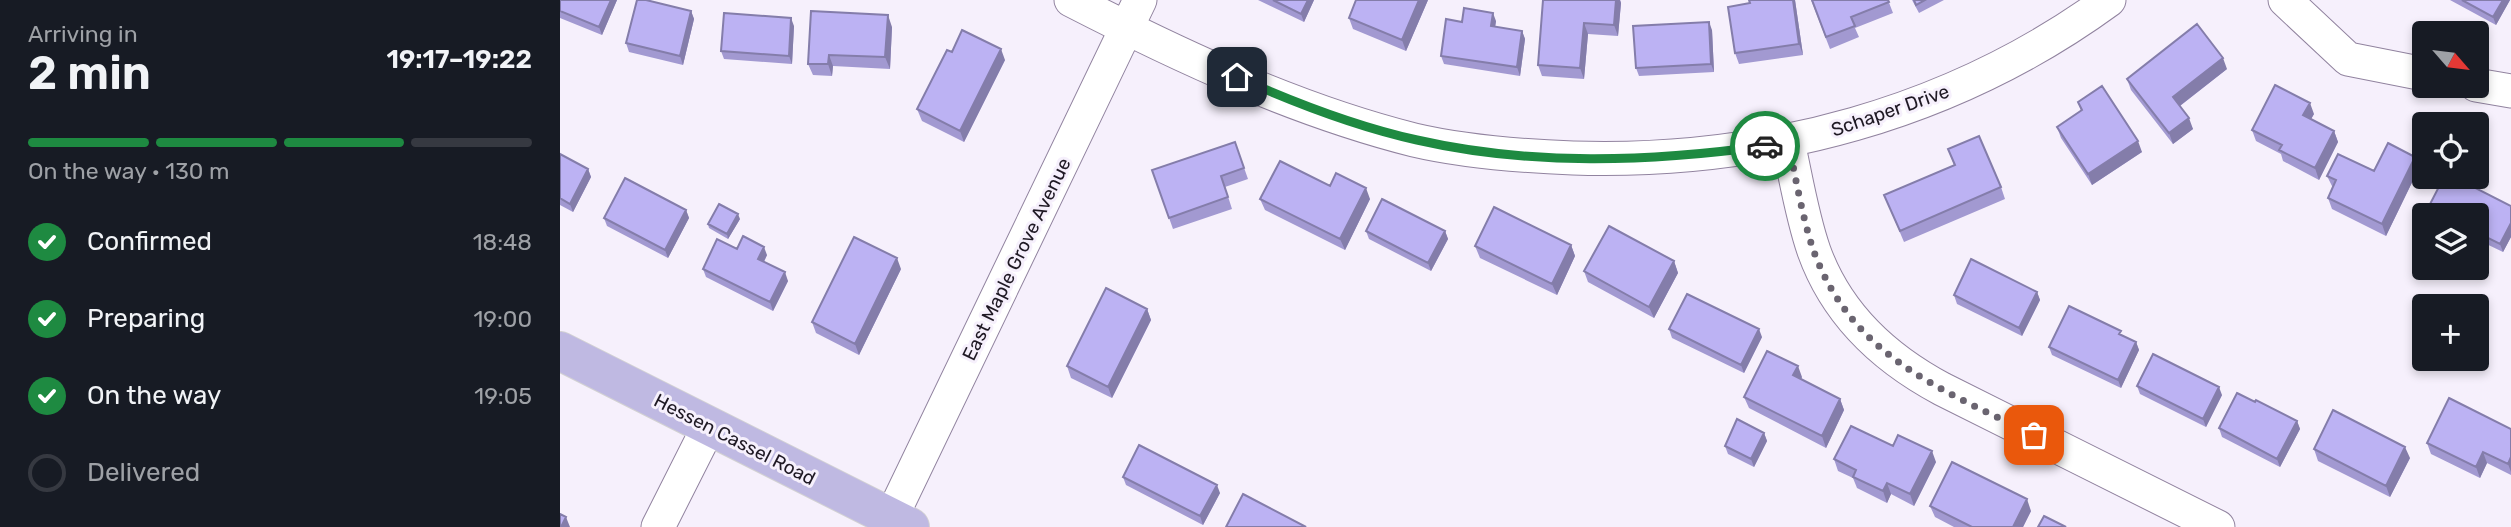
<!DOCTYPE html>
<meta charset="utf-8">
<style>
:root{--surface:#171b24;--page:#242831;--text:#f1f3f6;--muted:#9ea1a6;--line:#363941;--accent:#1e8a41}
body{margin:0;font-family:Rubik,sans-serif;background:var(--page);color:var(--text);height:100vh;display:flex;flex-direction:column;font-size:26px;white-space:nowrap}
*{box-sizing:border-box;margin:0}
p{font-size:23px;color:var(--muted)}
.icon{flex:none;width:38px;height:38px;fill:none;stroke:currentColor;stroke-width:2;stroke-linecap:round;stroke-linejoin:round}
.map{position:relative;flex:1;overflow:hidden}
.details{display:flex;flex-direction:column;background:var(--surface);width:560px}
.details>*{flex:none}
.needle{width:46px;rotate:118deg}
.controls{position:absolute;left:1852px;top:21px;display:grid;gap:14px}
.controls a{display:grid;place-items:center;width:77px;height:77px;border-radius:7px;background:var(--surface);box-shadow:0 4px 10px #0003;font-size:35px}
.pin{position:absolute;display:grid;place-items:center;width:60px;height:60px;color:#fff;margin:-30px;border-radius:14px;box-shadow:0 4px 10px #0006}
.courier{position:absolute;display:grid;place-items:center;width:70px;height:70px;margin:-35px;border:5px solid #1e8a41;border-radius:50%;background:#fff;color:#222;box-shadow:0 2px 9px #0007}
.summary em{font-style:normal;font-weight:600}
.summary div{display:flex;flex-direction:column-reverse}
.summary{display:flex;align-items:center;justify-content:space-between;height:119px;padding:0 28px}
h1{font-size:46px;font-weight:600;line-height:52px}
.bar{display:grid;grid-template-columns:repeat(4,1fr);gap:10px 7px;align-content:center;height:84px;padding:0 28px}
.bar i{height:9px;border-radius:5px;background:var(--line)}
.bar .selected{background:var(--accent)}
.bar p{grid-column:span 4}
ol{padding:0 28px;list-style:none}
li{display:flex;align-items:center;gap:21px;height:77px}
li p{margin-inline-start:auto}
li .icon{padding:7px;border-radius:50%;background:var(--accent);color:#fff;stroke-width:4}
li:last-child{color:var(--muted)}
li i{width:38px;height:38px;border:4px solid var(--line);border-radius:50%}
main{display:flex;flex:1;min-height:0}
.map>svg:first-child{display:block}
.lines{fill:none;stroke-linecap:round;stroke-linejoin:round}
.minor-casing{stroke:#91839f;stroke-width:35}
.major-casing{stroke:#d2d1d3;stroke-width:40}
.minor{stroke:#fff;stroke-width:33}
.major{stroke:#bfb9e2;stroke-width:38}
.wall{fill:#a299d1}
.shaded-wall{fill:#847daa}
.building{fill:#bcb2f3;stroke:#847daa;stroke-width:2}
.done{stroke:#6a6470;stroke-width:7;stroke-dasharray:0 12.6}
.route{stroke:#1e8a41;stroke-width:9}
.labels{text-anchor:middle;stroke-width:6;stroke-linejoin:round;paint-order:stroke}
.street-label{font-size:19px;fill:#1f1924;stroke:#f6f0fc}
</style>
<main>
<section class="details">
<div class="summary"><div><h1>2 min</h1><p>Arriving in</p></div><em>19:17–19:22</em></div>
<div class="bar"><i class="selected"></i><i class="selected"></i><i class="selected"></i><i></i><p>On the way · 130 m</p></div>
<ol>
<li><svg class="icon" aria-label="check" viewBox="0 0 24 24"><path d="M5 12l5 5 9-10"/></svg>Confirmed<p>18:48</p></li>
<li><svg class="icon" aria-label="check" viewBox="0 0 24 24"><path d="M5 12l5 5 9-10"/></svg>Preparing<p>19:00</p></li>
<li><svg class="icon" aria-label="check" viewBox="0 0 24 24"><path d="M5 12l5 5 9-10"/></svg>On the way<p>19:05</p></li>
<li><i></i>Delivered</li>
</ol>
</section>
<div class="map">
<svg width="1951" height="527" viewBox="0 0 1951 527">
<rect width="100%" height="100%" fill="#f6f0fc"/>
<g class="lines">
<g class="minor-casing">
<path id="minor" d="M511 0C620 56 735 110 854 140 905 152 960 156 1013 158 1205 164 1393 114 1549 0
M1725 0 1788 59 1864 74
M1916 85 1951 91
M1228 142C1236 178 1242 217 1254 251 1277 315 1324 358 1382 389L1658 527
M331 518 580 0
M98 527 149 426"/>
</g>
<g class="major-casing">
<path id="major" d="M0 351 350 527"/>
</g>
<use href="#minor" class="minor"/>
<use href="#major" class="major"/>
</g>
<path class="wall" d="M0 0H57L42 35 0 18Z
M698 0H754L744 22Z
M868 0 846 51 793 29 789 18Z
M983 0H1060L1061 3 1058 36 1028 34 1024 79 982 76 978 65Z
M1189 0H1235L1243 55 1179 64 1175 53 1190 3Z
M1251 0H1328L1333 13 1295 28 1299 37 1270 49Z
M1352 0H1384L1359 13Z
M1890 0H1950L1936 25Z
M131 11 134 19 123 65 69 52 66 43Z
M936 21 935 27 962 31 965 39 960 76 884 64 881 56 902 22Z
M234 26 232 64 164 59 161 51Z
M332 27 330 69 273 66 272 76 253 75 248 64Z
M1152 30 1154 72 1079 76 1076 68Z
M392 52 445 60 404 142 362 121 357 109Z
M1667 69 1620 106 1633 129 1613 144 1571 90 1567 79Z
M1518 102 1582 152 1532 185 1501 138 1497 127 1521 111Z
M1754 114 1751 119 1774 131 1778 142 1759 180 1723 161 1721 154 1696 141 1692 130Z
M675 142 688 179 665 187 672 209 613 229 592 170Z
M1388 149 1441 187 1445 199 1344 242 1324 195 1394 165Z
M0 154 28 169 31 177 13 212 0 205Z
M1855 157 1859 168 1826 236 1772 209 1768 198 1773 188 1767 176 1814 171Z
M770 186 810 199 785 250 705 210 700 199Z
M1951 206V237L1943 252 1916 239V215H1871L1868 208Z
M126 210 129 218 108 258 47 226 44 218Z
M180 219 168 239 149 228 148 224Z
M806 231H885L888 239 871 271 809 239Z
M1011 245 1015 256 997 295 920 258 915 246Z
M177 249 207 255 204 262 228 281 213 311 146 277 143 269Z
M1114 261 1118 273 1094 318 1028 282 1024 271Z
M341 269 299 355 256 333 252 322Z
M1477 292 1480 300 1462 336 1397 304 1394 295Z
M587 309 591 320 552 398 511 378 507 366Z
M1109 329 1202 337 1184 373 1112 338Z
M1576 342 1579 350 1561 388 1492 355 1489 347Z
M1242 377 1241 379 1280 399 1284 410 1266 448 1189 408 1184 397Z
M1577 386 1662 395 1646 427 1580 394Z
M1695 402 1737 421 1740 429 1720 467 1662 437 1659 428Z
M1951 429V475L1927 463 1920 478 1871 454 1867 443Z
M1204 433 1207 441 1194 467 1168 454 1165 446Z
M1333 446 1376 462 1354 506 1331 494 1327 503 1297 488 1293 478 1278 471 1274 459Z
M1754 449 1850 458 1830 497 1758 461Z
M563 477 660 493 643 525 566 485Z
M1370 506 1471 511 1463 527H1394L1375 517Z"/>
<path class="shaded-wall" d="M51 0H57L42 35 39 27Z
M748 0H754L744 22 741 14Z
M859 0H868L846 51 842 40Z
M1056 0H1060L1061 3 1058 36 1054 25Z
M1233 0H1235L1243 55 1239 44Z
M1943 0H1950L1936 25 1933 17Z
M131 11 134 19 123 65 120 56Z
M933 13 936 21 934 34 931 26Z
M328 15 332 27 330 69 325 57Z
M231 18 234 26 232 64 229 56Z
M1149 22 1152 30 1154 72 1151 64Z
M1024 23 1028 34 1024 79 1020 68Z
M962 31 965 39 960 76 957 67Z
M441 49 445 60 404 142 400 131Z
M269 55 273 66 272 76 268 64Z
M1663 58 1667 69 1617 108 1613 97Z
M1750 103 1754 114 1747 126 1743 115Z
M1629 118 1633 129 1613 144 1609 133Z
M1774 131 1778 142 1759 180 1755 168Z
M1578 141 1582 152 1532 185 1528 174Z
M1855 157 1859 168 1826 236 1822 224Z
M28 169 31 177 13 212 10 204Z
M806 188 810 199 785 250 780 239Z
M126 210 129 218 108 258 105 250Z
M178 214 180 219 168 239 167 234Z
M1951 223V237L1943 252 1940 244Z
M885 231 888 239 871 271 868 263Z
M1011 245 1015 256 997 295 992 284Z
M204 247 207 255 201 267 198 259Z
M337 258 341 269 299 355 295 344Z
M1114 261 1118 273 1094 318 1089 307Z
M225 272 228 281 213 311 210 302Z
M1477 292 1480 300 1462 336 1459 328Z
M587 309 591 320 552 398 548 387Z
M1199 329 1202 337 1184 373 1181 365Z
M1576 342 1579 350 1561 388 1558 380Z
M1238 366 1242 377 1237 387 1233 375Z
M1659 387 1662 395 1646 427 1643 419Z
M1280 399 1284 410 1266 448 1262 436Z
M1737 421 1740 429 1720 467 1717 459Z
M1204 433 1207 441 1194 467 1191 459Z
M1845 447 1850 458 1830 497 1826 486Z
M1372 451 1376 462 1354 506 1350 494Z
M1923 452 1927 463 1920 478 1916 467Z
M1951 457V472L1948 464Z
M1327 483 1331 494 1327 503 1323 491Z
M657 485 660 493 643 525 640 516Z
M1467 499 1471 511 1463 527H1453Z
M6 517 10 527H1Z"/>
<path class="building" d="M0 0H51L39 27 0 11Z
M77 0H86L131 11 120 56 66 43Z
M713 0H748L741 14Z
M796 0H859L842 40 789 18Z
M983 0H1056L1054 25 1024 23 1020 68 978 65Z
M1189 0H1233L1239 44 1175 53 1168 7 1190 3Z
M1252 0H1328L1329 2 1291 17 1295 26 1266 37Z
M1354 0H1365L1356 5Z
M1902 0H1943L1933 17Z
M904 8 933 13 931 26 962 31 957 67 881 56 886 19 902 22Z
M251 11 328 15 325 57 269 55 268 64H248Z
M164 13 231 18 229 56 161 51Z
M1149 22 1151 64 1076 68 1073 26Z
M1637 24 1663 58 1613 97 1629 118 1609 133 1567 79Z
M402 30 441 49 400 131 357 109 387 50 392 52Z
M1715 85 1750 103 1743 115 1774 131 1755 168 1719 150 1722 145 1692 130Z
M1542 86 1578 141 1528 174 1497 127 1522 110 1518 102Z
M1419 136 1441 187 1340 231 1324 195 1395 165 1388 149Z
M675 142 684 168 661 176 668 197 609 218 592 170Z
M1828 143 1855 157 1822 224 1768 198 1776 180 1767 176 1778 154 1814 171Z
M0 154 28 169 10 204 0 198Z
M720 161 770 186 776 173 806 188 780 239 700 199Z
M1884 177H1894L1951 206V223L1940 244 1916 232V215H1883L1868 208Z
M65 178 126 210 105 250 44 218Z
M822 199 885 231 868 263 806 231Z
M159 204 178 214 167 234 148 224Z
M934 207 1011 245 992 284 915 246Z
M1049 226 1114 261 1089 307 1024 271Z
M183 236 204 247 198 259 225 272 210 302 143 269 157 239 177 249Z
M294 237 337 258 295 344 252 322Z
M1411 259 1477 292 1459 328 1394 295Z
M546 288 587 309 548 387 507 366Z
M1127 294 1199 329 1181 365 1109 329Z
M1509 306 1561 331 1559 334 1576 342 1558 380 1489 347Z
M1207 351 1238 366 1233 375 1280 399 1262 436 1184 397Z
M1593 354 1659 387 1643 419 1577 386Z
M1677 393 1695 402 1696 400 1737 421 1717 459 1659 428Z
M1889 398 1951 429V457L1948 464 1923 452 1916 467 1867 443Z
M1773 410 1845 447 1826 486 1754 449Z
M1177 419 1204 433 1191 459 1165 446Z
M1291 426 1333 446 1338 435 1372 451 1350 494 1327 483 1323 491 1293 477 1296 470 1274 459Z
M579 445 657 485 640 516 563 477Z
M1392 462 1467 499 1453 527H1412L1370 506Z
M683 494 746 527H666Z
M0 514 6 517 1 527H0Z
M1484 516 1506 527H1478Z"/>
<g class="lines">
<path class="done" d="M1205 146 1228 142C1236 178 1242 217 1254 252 1294 358 1381 389 1474 435"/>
<path class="route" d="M677 77C735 103 794 126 857 140 971 166 1089 162 1205 146"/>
</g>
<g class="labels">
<g class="street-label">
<text transform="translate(1330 110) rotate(-19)" y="7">Schaper Drive</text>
<text transform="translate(456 259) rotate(-64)" y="7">East Maple Grove Avenue</text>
<text transform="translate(175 439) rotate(27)" y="7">Hessen Cassel Road</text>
</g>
</g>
</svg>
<div class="controls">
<a><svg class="needle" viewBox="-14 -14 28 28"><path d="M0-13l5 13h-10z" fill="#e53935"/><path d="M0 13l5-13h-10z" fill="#9ea1a6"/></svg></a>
<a><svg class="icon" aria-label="locate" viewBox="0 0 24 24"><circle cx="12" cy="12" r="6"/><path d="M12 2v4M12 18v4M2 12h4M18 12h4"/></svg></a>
<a><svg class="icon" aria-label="layers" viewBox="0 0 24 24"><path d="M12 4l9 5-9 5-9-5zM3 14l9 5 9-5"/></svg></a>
<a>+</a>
</div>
<div class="pin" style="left:1474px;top:435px;background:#ea580c"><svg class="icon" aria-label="bag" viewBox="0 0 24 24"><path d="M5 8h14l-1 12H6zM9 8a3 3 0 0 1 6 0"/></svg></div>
<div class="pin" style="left:677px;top:77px;background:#1f2937"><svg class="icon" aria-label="home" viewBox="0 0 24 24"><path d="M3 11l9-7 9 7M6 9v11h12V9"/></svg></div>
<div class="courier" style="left:1205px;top:146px"><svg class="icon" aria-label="car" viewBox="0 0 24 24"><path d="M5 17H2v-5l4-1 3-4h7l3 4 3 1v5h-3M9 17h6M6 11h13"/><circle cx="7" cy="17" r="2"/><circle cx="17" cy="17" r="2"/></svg></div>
</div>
</main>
